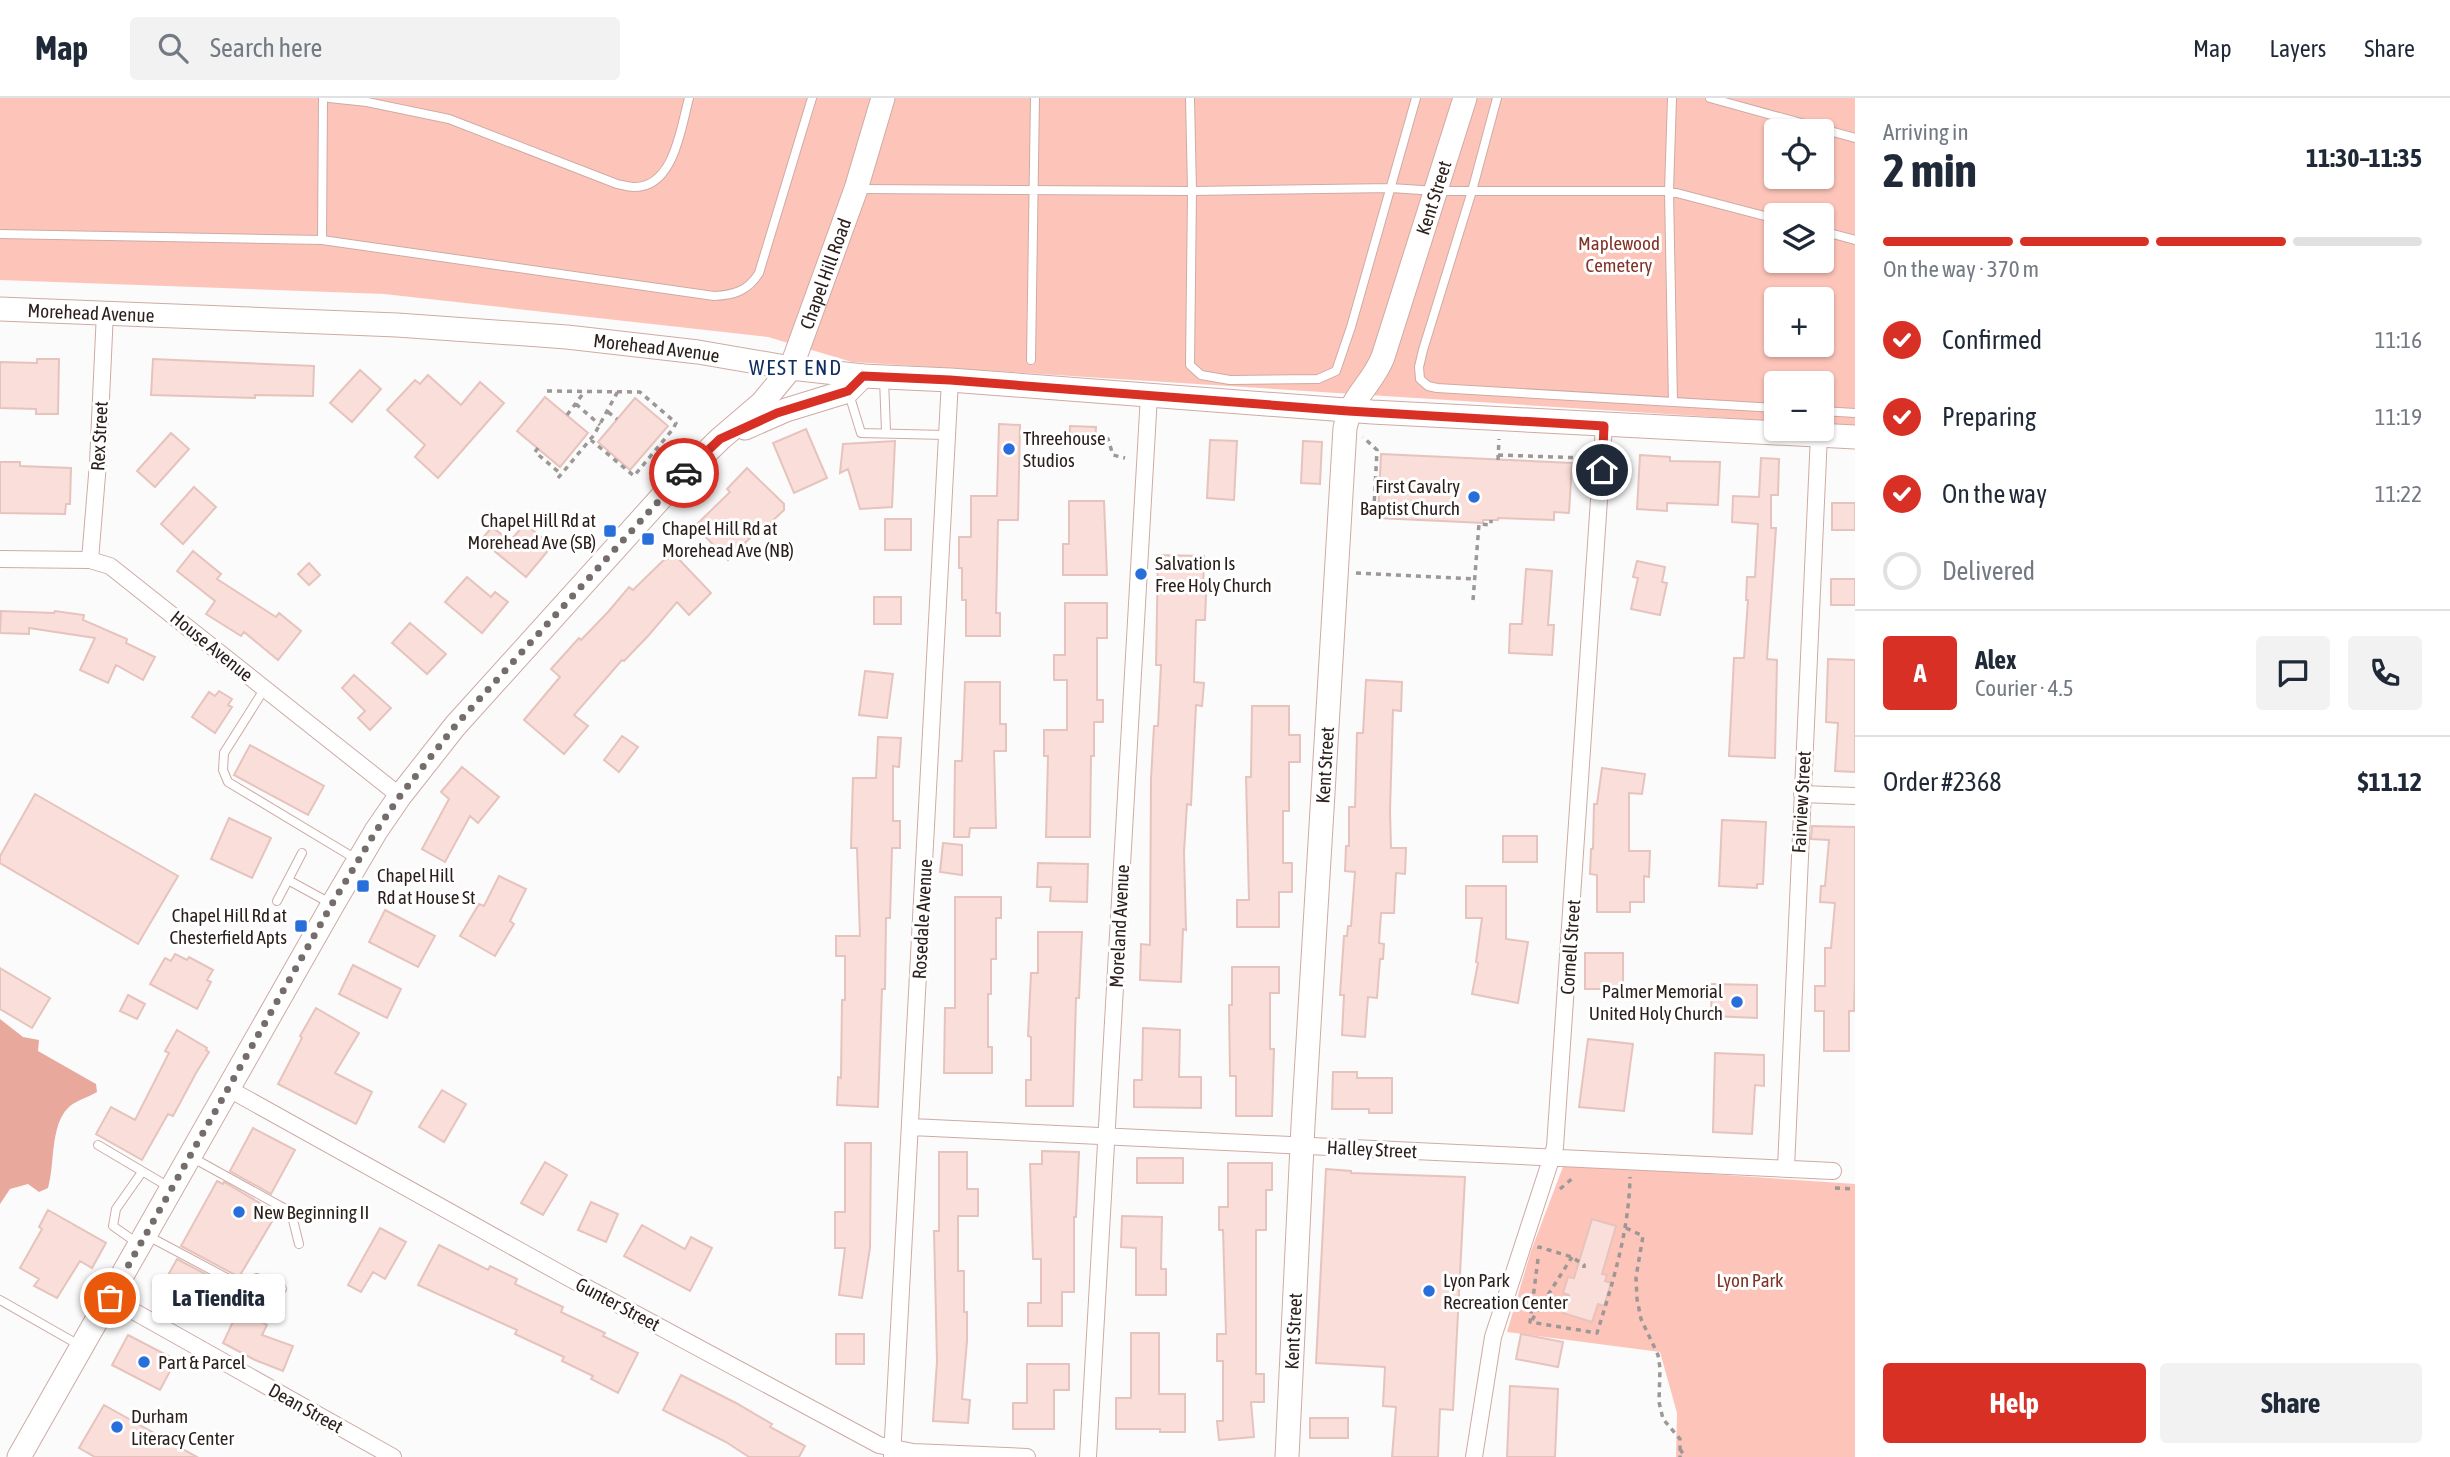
<!DOCTYPE html>
<meta charset="utf-8">
<style>
:root{--surface:#fff;--page:#f2f2f3;--text:#1f2937;--muted:#747a83;--line:#e0e1e3;--accent:#d93025}
body{margin:0;font-family:"Asap Condensed",sans-serif;background:var(--page);color:var(--text);height:100vh;display:flex;flex-direction:column;font-size:26px;white-space:nowrap}
*{box-sizing:border-box;margin:0}
p{font-size:23px;color:var(--muted)}
.icon{flex:none;width:38px;height:38px;fill:none;stroke:currentColor;stroke-width:2;stroke-linecap:round;stroke-linejoin:round}
.map{position:relative;flex:1;overflow:hidden}
.panel{display:flex;flex-direction:column;background:var(--surface);width:595px}
.panel>*{flex:none}
.controls{position:absolute;left:1764px;top:21px;display:grid;gap:14px}
.controls a{display:grid;place-items:center;width:70px;height:70px;border-radius:7px;background:var(--surface);box-shadow:0 2px 5px #0004;font-size:35px}
.pin{position:absolute;display:grid;place-items:center;width:60px;height:60px;color:#fff;margin:-30px;border:4px solid #fff;border-radius:50%;box-shadow:0 2px 7px #0007}
.courier{position:absolute;display:grid;place-items:center;width:70px;height:70px;margin:-35px;border:5px solid #d93025;border-radius:50%;background:#fff;color:#222;box-shadow:0 2px 9px #0007}
.bubble{position:absolute;height:49px;border-radius:7px;background:var(--surface);box-shadow:0 2px 5px #0004;font-size:23px;font-weight:700;line-height:49px;text-align:center}
.headline em{font-style:normal;font-weight:700}
.headline div{display:flex;flex-direction:column-reverse}
.headline{display:flex;align-items:center;justify-content:space-between;height:119px;padding:0 28px}
h1{font-size:46px;font-weight:700;line-height:52px}
.bar{display:grid;grid-template-columns:repeat(4,1fr);gap:10px 7px;align-content:center;height:84px;padding:0 28px}
.bar i{height:9px;border-radius:5px;background:var(--line)}
.bar .selected{background:var(--accent)}
.bar p{grid-column:span 4}
.line{display:flex;align-items:center;gap:18px;padding:0 28px;border-top:2px solid var(--line)}
.line div{flex:1}
.round{display:grid;place-items:center;flex:none;width:74px;height:74px;border-radius:7px;background:var(--page)}
ol{padding:0 28px;list-style:none}
li{display:flex;align-items:center;gap:21px;height:77px}
li p{margin-inline-start:auto}
li .icon{padding:7px;border-radius:50%;background:var(--accent);color:#fff;stroke-width:4}
li:last-child{color:var(--muted)}
li i{width:38px;height:38px;border:4px solid var(--line);border-radius:50%}
.cta{display:flex;gap:14px;margin-top:auto;padding:14px 28px}
.cta a{flex:1;height:80px;border-radius:7px;background:var(--accent);color:#fff;font-size:28px;font-weight:700;line-height:80px;text-align:center}
.cta a+a{background:var(--page);color:var(--text)}
header{display:flex;align-items:center;gap:42px;box-sizing:border-box;height:98px;padding:0 35px;background:var(--surface);border-bottom:2px solid var(--line)}
header strong{font-size:33px}
nav{display:flex;gap:38px;margin-inline-start:auto;font-size:24px}
.search{width:490px;height:63px;background:var(--page);display:flex;align-items:center;gap:18px;box-sizing:border-box;padding:0 24px;border-radius:7px;color:var(--muted);font-size:26px}
main{display:flex;flex:1;min-height:0}
.map>svg:first-child{display:block}
.green{fill:#fdc5ba;fill-rule:evenodd}
.forest{fill:#e9a89c}
.building{fill:#faded9;stroke:#e6c3bc;stroke-width:2}
.lines{fill:none;stroke-linecap:round;stroke-linejoin:round}
.lane-casing{stroke:#cdaba5;stroke-width:10}
.street-casing{stroke:#cdaba5;stroke-width:18}
.secondary-casing{stroke:#cdaba5;stroke-width:25}
.path{stroke:#9d9796;stroke-width:3.5;stroke-dasharray:5 5;stroke-linecap:butt}
.lane{stroke:#fff;stroke-width:8}
.street{stroke:#fff;stroke-width:16}
.secondary{stroke:#fff;stroke-width:23}
.done{stroke:#746d6b;stroke-width:7;stroke-dasharray:0 12.6}
.route{stroke:#d93025;stroke-width:9}
.poi-dot{fill:#286fdb;stroke:#fff;stroke-width:2.5}
.labels{text-anchor:middle;stroke-width:6;stroke-linejoin:round;paint-order:stroke}
.street-label{font-size:19px;fill:#2c201d;stroke:#fff}
.park-label{font-size:19px;fill:#803327;stroke:#fff}
.poi-label{font-size:19px;fill:#2c201d;stroke:#fff;text-anchor:start}
.neighbourhood-label{font-size:21px;letter-spacing:2px;fill:#0c2e62;stroke:#fff}
</style>
<header>
<strong>Map</strong>
<div class="search"><svg class="icon" aria-label="search" viewBox="0 0 24 24"><circle cx="10" cy="10" r="6"/><path d="M15 15l6 6"/></svg>Search here</div>
<nav><a>Map</a><a>Layers</a><a>Share</a></nav>
</header>
<main>
<div class="map">
<svg width="1855" height="1359" viewBox="0 0 1855 1359">
<rect width="100%" height="100%" fill="#fbfbfb"/>
<path class="green" d="M0 0H1855V328L1822 326V285H1776V323L852 264 768 239 384 196 0 182ZM1776 33H1822V79H1776ZM1776 117H1822V163H1776ZM1776 201H1822V247H1776Z
M1564 1066 1855 1086V1359H1676L1677 1315 1660 1254 1507 1234 1531 1153Z"/>
<path class="forest" d="M0 921 23 939 39 942 38 953 96 986 97 994C89 999 74 1003 68 1010 50 1028 55 1067 48 1090L39 1094 28 1086 10 1091 0 1106Z"/>
<path class="building" d="M37 261H59L58 316H36V311L0 310V264L37 265Z
M153 261 314 268 313 298 255 297V300L151 297Z
M360 272 381 291 352 324 330 305Z
M428 277 461 307 480 284 504 305 438 380 415 359 425 347 387 312 415 282 420 286Z
M545 299 588 335 560 369 517 333Z
M635 300 668 328 630 372 598 344Z
M999 326 1020 327 1018 422H998L996 515H1000V538H966V502H962V470H959V439H971V398H997Z
M1070 328 1096 329 1095 347 1069 345Z
M806 331 827 380 794 395 773 345Z
M171 335 189 351 155 389 137 373Z
M1210 342 1237 343 1234 402 1207 400Z
M895 343 892 409 860 411 848 371 840 375 843 346Z
M1303 343 1322 344 1320 386 1301 385Z
M1381 356 1572 365 1569 415 1554 414V422L1498 420V422H1483V425L1378 420Z
M1640 357 1670 359V363L1720 364 1718 407 1667 405V413L1637 411Z
M1761 360 1779 361 1778 397H1771V430H1776L1767 561 1777 562 1775 660 1729 658 1734 560H1744L1748 502H1746L1747 479H1755L1758 426 1732 424 1733 398 1759 399Z
M0 364H20V368L71 370 70 406H66L65 416 0 415Z
M747 370 784 406V412L766 429 763 427 728 462 695 428 730 394 727 391Z
M194 389 216 409 183 446 161 426Z
M1069 403H1104L1107 477H1063V446H1069Z
M1832 405H1855V432H1832Z
M885 421H911V452H885Z
M525 426 552 448 526 479 481 442 492 429 510 443Z
M193 453 221 476 217 481 276 519 279 515 301 533 278 562 244 534 241 538 206 516 215 503 177 473Z
M672 454 711 495 689 517 677 504 648 538 624 563 622 562 574 617 588 628 564 656 524 622 560 579 551 571 579 540 581 542 608 514 629 489 633 492Z
M1158 457 1204 458 1203 496H1206L1205 522H1196L1194 584 1204 585 1202 608 1196 607 1191 707 1187 706 1184 754 1186 832 1183 831 1181 884 1140 882 1141 846 1150 847 1151 681 1154 628H1158L1161 567H1156Z
M1637 463 1665 469 1662 484 1667 485 1660 517 1631 511 1638 480 1633 479Z
M309 465 320 477 309 487 298 476Z
M1526 471 1552 473 1548 527H1554L1552 557 1509 555 1510 526H1522Z
M467 479 491 499 495 494 508 504 482 535 445 504Z
M1831 481H1855V507H1831Z
M874 499H901V526H874Z
M1065 505H1107V540H1097V602H1103V624H1094V658H1091L1090 739H1046L1048 658H1044V632H1067V582H1054V557H1065Z
M1 513 54 515 55 513 84 517 83 522 127 541 126 545 155 559 143 582 116 567 108 585 80 572 95 540 29 530V536L0 535Z
M410 525 446 556 427 576 392 545Z
M1828 561 1855 562V674L1835 673 1838 625 1826 624Z
M865 573 893 576 887 620 859 617Z
M354 577 391 610 370 632 358 620 365 613 342 590Z
M1366 582 1402 584 1401 613 1393 612 1390 713 1391 750H1406L1405 776 1396 775 1394 815H1381L1379 845 1384 846 1383 861H1380L1377 900 1368 899 1365 939 1342 937 1344 897H1340L1344 838H1347L1348 828H1351L1355 774 1345 773 1346 748H1349V709H1355L1357 635H1363Z
M965 584H1000V626H1006V653H994L996 730H970L969 739H954L955 663H962Z
M219 593 232 601 228 607 232 609 215 635 192 619 209 594 215 598Z
M1252 608H1289V637H1300V664H1289V713H1283V765H1292V794H1279V829H1237V802H1249L1246 679H1251Z
M622 638 638 649 619 674 604 662Z
M878 639 901 640 899 669 893 668V723H900V750H892L890 820H886L885 891H882L878 1009 837 1007 838 979 841 980 842 902H845V858H836V838H860L857 750H851L853 680H876Z
M250 647 324 688 308 717 234 677Z
M462 669 499 699 478 725 470 718 445 764 422 751 449 701 441 694Z
M1602 670 1645 676 1642 696 1629 695V753H1650L1649 779 1644 778V804H1630V814H1597V777L1590 776 1591 751H1593L1594 706H1597Z
M35 696 178 778 138 846 0 765V758Z
M229 720 271 740 252 780 211 761Z
M1722 722 1766 724 1763 786H1757V790L1719 788Z
M1812 728 1855 729V879L1854 913H1849V953H1824V913H1815V888H1825V850H1831L1835 805 1820 804 1821 788H1825L1829 742 1811 741Z
M1503 738H1537V764H1503Z
M943 745 962 747V777L940 774Z
M1038 765 1088 766 1087 804 1050 803 1051 789H1037Z
M499 778 526 791 510 823 514 826 495 858 460 838 479 806 484 808Z
M1466 788H1506V841L1528 844 1518 905 1472 896 1478 865 1476 864 1482 820H1466Z
M955 799H1001V820H996V861H991V896H988V949H992V975H944L945 910H955Z
M385 812 435 838 418 869 369 844Z
M1038 834H1082L1079 900H1076L1073 1008H1026V982H1031V939L1028 938 1031 875H1038Z
M1585 855H1623V891H1585Z
M175 856 187 862 189 859 213 872 207 882 211 884 197 911 150 886 165 860 171 863Z
M353 867 401 891 387 920 339 896Z
M1232 869H1279V895H1270V951H1274L1272 1018H1236V978H1230L1229 907H1232Z
M0 870 50 900 32 930 0 911Z
M1712 886 1757 887V920L1711 918Z
M128 897 145 906 137 921 120 913Z
M316 910 359 935 335 975 372 994 356 1026 278 986 302 940 300 938Z
M1143 930 1180 932 1179 979H1201V1010L1134 1009V982H1142Z
M177 932 207 950 206 952 209 954 196 975 173 1018 168 1016 142 1062 96 1036 111 1009 135 1022 169 955 165 953Z
M1588 941 1633 946 1624 1013 1579 1009Z
M1715 955 1764 957V988L1755 987 1752 1036 1713 1034Z
M1333 974H1357V980H1392V1015H1369V1011H1332Z
M442 992 466 1006 444 1044 419 1029Z
M253 1030 295 1052 271 1096 230 1073Z
M845 1045H871L870 1150 862 1200 839 1197 845 1150H835V1114H845Z
M1042 1053 1079 1054 1076 1119H1074V1194H1062V1228H1028V1205H1041V1161H1033L1030 1066H1042Z
M939 1054H967V1091H978V1118H958V1173H964V1214H967V1243L962 1301 970 1302 968 1325 933 1323 937 1263 934 1133H939Z
M1137 1060H1183V1085H1137Z
M545 1064 567 1077 543 1117 521 1105Z
M1228 1065H1272V1092H1266V1132H1256V1276H1264V1304H1251L1254 1339 1219 1342 1217 1323H1223V1263H1217V1236H1226L1223 1132H1219V1109H1228Z
M1326 1071 1351 1073V1075L1465 1079 1453 1312 1440 1311 1438 1359H1392L1396 1309 1383 1308 1385 1269 1316 1265Z
M217 1083 223 1086 224 1084 277 1115 239 1179 181 1148Z
M591 1104 618 1116 606 1144 578 1132Z
M48 1112 106 1145 92 1170 80 1163 57 1200 34 1188 39 1181 20 1170 42 1131 39 1129Z
M1122 1118 1162 1119 1161 1171H1166V1197H1136V1150L1121 1149Z
M1592 1121 1616 1128 1602 1176 1607 1177 1605 1183 1611 1185 1604 1208 1598 1206 1592 1224 1563 1215 1569 1197 1563 1195 1568 1179 1574 1180Z
M642 1127 685 1151 691 1139 712 1150 690 1193 624 1158Z
M380 1130 406 1144 385 1181 373 1174 361 1194 348 1187Z
M439 1147 488 1172 490 1168 517 1181 515 1186 563 1209 561 1214 605 1235 603 1238 638 1255 618 1295 591 1281 593 1278 562 1263 564 1259 515 1236 517 1232 418 1187Z
M177 1161 234 1191 231 1197 242 1202 231 1224 199 1208 192 1219 156 1199Z
M238 1213 267 1227 262 1237 293 1248 283 1273 255 1262 223 1245Z
M1131 1235H1159V1296H1185V1334H1160V1331H1116V1300H1131Z
M836 1236H864V1266H836Z
M1521 1236 1563 1244 1558 1269 1516 1261Z
M128 1237 176 1262 160 1292 112 1267Z
M1027 1266H1069V1292H1054V1331H1013V1305H1027Z
M681 1277 736 1305 772 1326 770 1329 805 1348 799 1359H749L726 1344 663 1312Z
M1510 1288 1558 1291 1555 1359H1507Z
M104 1307 197 1359H95L79 1350Z
M1310 1320H1348V1340H1310Z"/>
<g class="lines">
<g class="lane-casing">
<path id="lane" d="M329 0 367 4 449 21 617 86C622 87 629 89 634 89 674 90 681 29 689 0
M1190 0 1192 93 1190 267 1201 277 1230 282 1318 281 1336 273 1351 229 1416 0
M1497 0 1472 93 1423 252 1419 269 1420 281 1428 288 1437 290 1776 310
M1672 0 1669 93 1673 304
M1710 0 1855 40
M859 91 1192 93 1391 90 1436 93H1669L1776 121
M1822 133 1855 142
M0 136 322 142 714 198C734 197 748 193 759 175L812 0
M322 142 323 0
M1031 262 1035 0
M884 281 886 334
M849 296 861 335 946 337
M1822 313 1855 315
M265 590 224 655 223 672 228 684 356 761
M302 755 288 782 330 805
M277 803 288 782
M98 1047 169 1089
M193 1060 291 1114 299 1146
M148 1138 238 1186 257 1180 282 1191
M137 1145 113 1128 116 1111 142 1074
M0 1202 79 1247"/>
</g>
<g class="street-casing">
<path id="street" d="M0 461 90 462 110 468 400 698
M90 462 98 365 105 214
M1802 696 1855 698
M229 991 567 1179 879 1347 913 1354 1027 1359
M911 1029 1833 1073
M1786 1070 1819 337
M110 1200 393 1359
M892 1359 950 282
M1088 1359 1149 297
M1474 1359 1493 1239 1555 1049 1604 328"/>
</g>
<g class="secondary-casing">
<g id="secondary">
<path id="s1" d="M0 211 397 227 567 239 698 254 791 270 863 278 950 282 1372 314 1855 339"/>
<path d="M745 330 786 312 848 293 863 278"/>
<path id="s2" d="M19 1359 333 806 376 733 400 698 455 628 669 391 720 341 762 305 791 270 856 91 883 0"/>
<path id="s3" d="M1287 1359 1303 1027 1345 330C1351 298 1372 287 1383 259L1465 0"/>
</g>
</g>
<path class="path" d="M547 293 640 294 676 325 673 331 634 378 591 342
M576 306 600 327
M608 314 617 321
M567 317 585 293
M1096 337 1108 341 1113 357 1125 360
M538 350 535 354 561 376
M1498 357 1585 360
M1498 362 1499 341
M558 380 594 337 618 293
M1360 409H1374L1377 352 1363 339
M1356 475 1476 481
M1473 502 1479 426 1491 427V422
M1835 1090 1855 1091
M1560 1091 1574 1079
M1626 1130 1643 1138 1636 1179 1637 1201 1641 1221 1658 1257 1660 1270 1659 1304 1663 1321 1680 1341V1359
M1539 1151V1149L1572 1159 1584 1167V1170
M1538 1161 1530 1224 1597 1235C1613 1184 1629 1133 1630 1079
M1532 1222 1572 1159
M1680 1351 1685 1359"/>
<use href="#lane" class="lane"/>
<use href="#street" class="street"/>
<use href="#secondary" class="secondary"/>
</g>
<g class="lines">
<path class="done" d="M110 1200 332 806 376 733 400 698 455 628 684 375"/>
<path class="route" d="M684 375 720 341 777 315 848 293 863 278 950 282 1348 313 1604 328 1602 372"/>
</g>
<g class="poi-dot">
<circle cx="1009" cy="351" r="7"/>
<circle cx="1474" cy="399" r="7"/>
<rect x="603" y="426" width="14" height="14" rx="3.5"/>
<rect x="641" y="434" width="14" height="14" rx="3.5"/>
<circle cx="1141" cy="476" r="7"/>
<rect x="356" y="781" width="14" height="14" rx="3.5"/>
<rect x="294" y="821" width="14" height="14" rx="3.5"/>
<circle cx="1737" cy="904" r="7"/>
<circle cx="239" cy="1114" r="7"/>
<circle cx="1429" cy="1193" r="7"/>
<circle cx="144" cy="1264" r="7"/>
<circle cx="117" cy="1329" r="7"/>
</g>
<g class="labels">
<g class="street-label">
<text dy="7" stroke="none"><textPath href="#s3" startOffset="1279">Kent Street</textPath></text>
<text dy="7" stroke="none"><textPath href="#s2" startOffset="1444">Chapel Hill Road</textPath></text>
<text dy="7" stroke="none"><textPath href="#s1" startOffset="91">Morehead Avenue</textPath></text>
<text dy="7" stroke="none"><textPath href="#s1" startOffset="658">Morehead Avenue</textPath></text>
<text transform="translate(99 338) rotate(-87)" y="7">Rex Street</text>
<text transform="translate(212 548) rotate(39)" y="7">House Avenue</text>
<text dy="7" stroke="none"><textPath href="#s3" startOffset="693">Kent Street</textPath></text>
<text transform="translate(1801 704) rotate(-87)" y="7">Fairview Street</text>
<text transform="translate(922 821) rotate(-87)" y="7">Rosedale Avenue</text>
<text transform="translate(1119 828) rotate(-87)" y="7">Moreland Avenue</text>
<text transform="translate(1570 849) rotate(-86)" y="7">Cornell Street</text>
<text transform="translate(1372 1051) rotate(3)" y="7">Halley Street</text>
<text transform="translate(618 1206) rotate(28)" y="7">Gunter Street</text>
<text dy="7" stroke="none"><textPath href="#s3" startOffset="126">Kent Street</textPath></text>
<text transform="translate(306 1310) rotate(29)" y="7">Dean Street</text>
</g>
<g class="park-label">
<text x="1619" y="152">Maplewood<tspan x="1619" dy="22">Cemetery</tspan></text>
<text x="1750" y="1189">Lyon Park</text>
</g>
<g class="poi-label">
<text x="1023" y="347">Threehouse<tspan x="1023" dy="22">Studios</tspan></text>
<text x="1460" y="395" text-anchor="end">First Cavalry<tspan x="1460" dy="22">Baptist Church</tspan></text>
<text x="596" y="429" text-anchor="end">Chapel Hill Rd at<tspan x="596" dy="22">Morehead Ave (SB)</tspan></text>
<text x="662" y="437">Chapel Hill Rd at<tspan x="662" dy="22">Morehead Ave (NB)</tspan></text>
<text x="1155" y="472">Salvation Is<tspan x="1155" dy="22">Free Holy Church</tspan></text>
<text x="377" y="784">Chapel Hill<tspan x="377" dy="22">Rd at House St</tspan></text>
<text x="287" y="824" text-anchor="end">Chapel Hill Rd at<tspan x="287" dy="22">Chesterfield Apts</tspan></text>
<text x="1723" y="900" text-anchor="end">Palmer Memorial<tspan x="1723" dy="22">United Holy Church</tspan></text>
<text x="253" y="1121">New Beginning II</text>
<text x="1443" y="1189">Lyon Park<tspan x="1443" dy="22">Recreation Center</tspan></text>
<text x="158" y="1271">Part &amp; Parcel</text>
<text x="131" y="1325">Durham<tspan x="131" dy="22">Literacy Center</tspan></text>
</g>
<g class="neighbourhood-label">
<text x="796" y="277">WEST END</text>
</g>
</g>
</svg>
<div class="controls">
<a><svg class="icon" aria-label="locate" viewBox="0 0 24 24"><circle cx="12" cy="12" r="6"/><path d="M12 2v4M12 18v4M2 12h4M18 12h4"/></svg></a>
<a><svg class="icon" aria-label="layers" viewBox="0 0 24 24"><path d="M12 4l9 5-9 5-9-5zM3 14l9 5 9-5"/></svg></a>
<a>+</a>
<a>−</a>
</div>
<div class="pin" style="left:110px;top:1200px;background:#ea580c"><svg class="icon" aria-label="bag" viewBox="0 0 24 24"><path d="M5 8h14l-1 12H6zM9 8a3 3 0 0 1 6 0"/></svg></div>
<div class="pin" style="left:1602px;top:372px;background:#1f2937"><svg class="icon" aria-label="home" viewBox="0 0 24 24"><path d="M3 11l9-7 9 7M6 9v11h12V9"/></svg></div>
<div class="courier" style="left:684px;top:375px"><svg class="icon" aria-label="car" viewBox="0 0 24 24"><path d="M5 17H2v-5l4-1 3-4h7l3 4 3 1v5h-3M9 17h6M6 11h13"/><circle cx="7" cy="17" r="2"/><circle cx="17" cy="17" r="2"/></svg></div>
<div class="bubble" style="left:152px;top:1176px;width:133px">La Tiendita</div>
</div>
<section class="panel">
<div class="headline"><div><h1>2 min</h1><p>Arriving in</p></div><em>11:30–11:35</em></div>
<div class="bar"><i class="selected"></i><i class="selected"></i><i class="selected"></i><i></i><p>On the way · 370 m</p></div>
<ol>
<li><svg class="icon" aria-label="check" viewBox="0 0 24 24"><path d="M5 12l5 5 9-10"/></svg>Confirmed<p>11:16</p></li>
<li><svg class="icon" aria-label="check" viewBox="0 0 24 24"><path d="M5 12l5 5 9-10"/></svg>Preparing<p>11:19</p></li>
<li><svg class="icon" aria-label="check" viewBox="0 0 24 24"><path d="M5 12l5 5 9-10"/></svg>On the way<p>11:22</p></li>
<li><i></i>Delivered</li>
</ol>
<div class="line" style="height:126px"><b class="round" style="background:var(--accent);color:#fff">A</b><div><b>Alex</b><p>Courier · 4.5</p></div><a class="round"><svg class="icon" aria-label="chat" viewBox="0 0 24 24"><path d="M4 5h16v11H9l-5 4z"/></svg></a><a class="round"><svg class="icon" aria-label="phone" viewBox="0 0 24 24"><path d="M5 4h4l2 5-3 2q2 4 5 5l2-3 5 2v4C11 20 4 13 5 4z"/></svg></a></div>
<div class="line" style="height:91px"><div>Order #2368</div><b>$11.12</b></div>
<div class="cta"><a>Help</a><a>Share</a></div>
</section>
</main>
